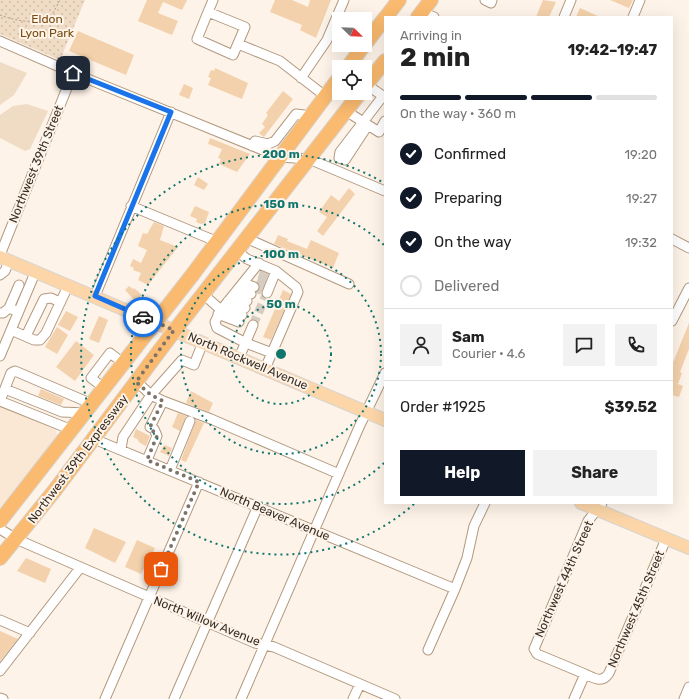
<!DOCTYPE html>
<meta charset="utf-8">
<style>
:root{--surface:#fff;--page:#f2f2f2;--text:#222;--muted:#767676;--line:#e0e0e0;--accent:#111827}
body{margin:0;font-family:Rubik,sans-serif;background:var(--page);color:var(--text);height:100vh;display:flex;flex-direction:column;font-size:15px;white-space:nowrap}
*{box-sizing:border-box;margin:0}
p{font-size:13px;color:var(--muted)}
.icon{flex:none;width:22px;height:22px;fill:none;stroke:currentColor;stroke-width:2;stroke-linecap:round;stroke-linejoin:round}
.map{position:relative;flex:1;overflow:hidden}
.drawer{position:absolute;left:384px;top:16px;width:289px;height:488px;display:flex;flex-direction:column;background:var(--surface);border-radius:0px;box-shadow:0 4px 16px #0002}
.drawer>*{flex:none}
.needle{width:26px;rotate:113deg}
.fabs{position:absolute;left:332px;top:12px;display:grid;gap:8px}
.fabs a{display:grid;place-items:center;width:40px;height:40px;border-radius:0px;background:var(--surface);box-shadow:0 4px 16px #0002;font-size:20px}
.pin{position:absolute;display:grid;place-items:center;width:34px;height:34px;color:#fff;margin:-17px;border-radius:8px;box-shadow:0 2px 6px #0006}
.courier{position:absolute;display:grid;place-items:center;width:40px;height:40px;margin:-20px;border:3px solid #1a73e8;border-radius:50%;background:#fff;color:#222;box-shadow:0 1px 5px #0007}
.head em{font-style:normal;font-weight:700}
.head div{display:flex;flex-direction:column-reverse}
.head{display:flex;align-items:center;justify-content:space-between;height:68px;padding:0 16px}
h1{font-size:26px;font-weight:700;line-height:30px}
.bar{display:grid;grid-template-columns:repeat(4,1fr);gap:6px 4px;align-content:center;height:48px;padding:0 16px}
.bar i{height:5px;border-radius:3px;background:var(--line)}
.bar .selected{background:var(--accent)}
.bar p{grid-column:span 4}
.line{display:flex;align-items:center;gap:10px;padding:0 16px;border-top:1px solid var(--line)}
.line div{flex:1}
.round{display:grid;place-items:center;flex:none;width:42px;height:42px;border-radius:0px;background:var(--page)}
ol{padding:0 16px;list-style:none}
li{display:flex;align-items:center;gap:12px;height:44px}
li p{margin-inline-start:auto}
li .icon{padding:4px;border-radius:50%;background:var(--accent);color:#fff;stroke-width:4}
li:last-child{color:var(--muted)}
li i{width:22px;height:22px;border:2px solid var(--line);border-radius:50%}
.primary-button{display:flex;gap:8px;margin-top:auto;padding:8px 16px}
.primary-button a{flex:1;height:46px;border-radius:0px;background:var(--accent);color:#fff;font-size:16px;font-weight:700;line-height:46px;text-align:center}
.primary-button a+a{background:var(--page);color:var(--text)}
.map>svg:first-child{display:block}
.built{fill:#fae7d4}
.grass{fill:url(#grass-dots)}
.pitch{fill:#f0dbc4}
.building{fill:#f3d1ac}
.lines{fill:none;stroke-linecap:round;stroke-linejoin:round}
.minor-tunnel{stroke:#d6ccc1;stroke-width:9;stroke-dasharray:9 4.5;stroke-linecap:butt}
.minor-casing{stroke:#b1997f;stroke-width:11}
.major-casing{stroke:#d7d5d3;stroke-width:14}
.highway-casing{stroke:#d7d5d3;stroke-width:16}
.path{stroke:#aa9f95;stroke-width:1;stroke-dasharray:2 2;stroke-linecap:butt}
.minor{stroke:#fff;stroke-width:9}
.major{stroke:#fcd6a9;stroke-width:12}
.highway{stroke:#faba6f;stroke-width:14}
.done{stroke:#7d7369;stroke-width:4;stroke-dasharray:0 7.2}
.route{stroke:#1a73e8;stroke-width:5}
.ring{fill:none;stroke:#0f766e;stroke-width:2;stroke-dasharray:2 4}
.labels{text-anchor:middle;stroke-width:4;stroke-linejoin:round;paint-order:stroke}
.park-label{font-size:12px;fill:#784c10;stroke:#fef3e8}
.street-label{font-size:12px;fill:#382e24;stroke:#fef3e8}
.centre{fill:#0f766e;stroke:#fef3e8;stroke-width:2}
.ring-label{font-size:12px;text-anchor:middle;font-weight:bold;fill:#0f766e;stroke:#fef3e8;stroke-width:4;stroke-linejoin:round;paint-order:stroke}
</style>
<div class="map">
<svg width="689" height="699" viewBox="0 0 689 699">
<defs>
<pattern id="grass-dots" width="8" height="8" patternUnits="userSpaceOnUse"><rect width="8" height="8" fill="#f0dbc4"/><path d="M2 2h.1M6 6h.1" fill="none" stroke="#cfbca8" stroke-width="1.8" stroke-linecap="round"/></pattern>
</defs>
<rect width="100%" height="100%" fill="#fef3e8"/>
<path class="built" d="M0 406 56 430 57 438 0 507Z"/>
<path class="grass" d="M0 0H85L60 60 0 34Z"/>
<path class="pitch" d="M0 62 27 73 14 95 0 105Z
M27 104 48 111 30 149 25 151 0 138V115L13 106Z"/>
<path class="building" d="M147 0H187L182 10 163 2 158 13 178 21 172 35 138 21Z
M275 0H292L308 7 310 0H331L316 38 300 30 302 25 270 12Z
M543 0 556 2 549 17H536Z
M610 0H633L629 8Z
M580 8 600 17H576Z
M78 31 134 55 126 75 69 51Z
M215 68 248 83 242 99 208 85 211 78 208 77 211 70 214 71Z
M184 84 193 88 189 99 179 95Z
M283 91 293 99 264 137 259 133 265 127 262 124 268 115 266 113Z
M210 138 250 154 237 172 219 164 221 159 218 158 222 149 208 144Z
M198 177 208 184 204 190 194 185Z
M349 188 355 194 323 236 317 231 327 217 319 212 331 195 339 201Z
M195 206 209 212 205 223 201 224 196 222 197 219 190 216Z
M154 222 164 226 160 240 178 247 148 285 138 280 141 273 133 270 134 268 130 266 133 259 141 263 147 250 138 246 143 233 147 234Z
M278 235 288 239 287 241 307 249 311 240 339 253 333 268 274 244Z
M129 286 133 289 134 288 142 295 135 301 125 290Z
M283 290 291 294 271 340 263 337Z
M66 311 78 317 70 331 58 325Z
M99 316 108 320 99 343 89 339Z
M689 323V349L680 372 682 373 678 384 683 386 679 397 672 395V365Z
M57 327 68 335 57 354 45 347Z
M76 341 94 355 75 381 56 367Z
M41 389 64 399 61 405 38 396Z
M191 391 213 403 209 412 186 403Z
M178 413 186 416 180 431 172 427Z
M196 420 204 423 186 462 181 460Z
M136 429 150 436 146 446 140 443 137 439 133 437Z
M164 445 172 448 169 456 160 452Z
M94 528 126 542 115 563 85 548Z
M137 540 155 548 141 574 125 567Z
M26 558 51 569 45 583 17 571Z
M0 631 18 639 0 661Z"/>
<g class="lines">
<path class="minor-tunnel" d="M259 274 268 277
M257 281 265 284
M253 325 267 293 254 287"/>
<g class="minor-casing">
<path id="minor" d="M485 0 491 3 492 0
M208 12 245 27 233 55 197 39Z
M208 12 213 0
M422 12 434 17
M564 17 571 0
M633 17 640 0
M0 41 73 73 280 157 309 159 385 191
M238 44 280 61 325 96
M301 78 327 40 344 0
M367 85 383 96 340 152 339 158 345 160 368 125
M346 111 379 132 385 121
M252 146 255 141 268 144 275 141 296 114 304 115 308 119
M131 206 218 242
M246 238 349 284
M672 239 689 248
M237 251 247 259 276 271 296 287 298 292 265 369
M0 255 73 73
M0 275 5 271 9 261
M243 283 254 287
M238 289 251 294
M267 293 276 271
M203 294 221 310 259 263
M233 295 247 301
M95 296 171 112
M228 301 245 308
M223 307 242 315
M9 308 19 285
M221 310 215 322 217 328 246 343 272 353
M0 313H3L9 308 14 310
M218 314 239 322
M672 321 689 288
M11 330 34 340H40L46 333 68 286
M26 336 44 299 51 298 60 302
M0 356 35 273
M239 358 253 325
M136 381 151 395 163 401 211 419 339 474
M104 388 91 378 110 353 123 363
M5 389 62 412 85 413
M0 401 11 373 15 371 92 404
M0 401 72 430
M94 439 455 589
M121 449 123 437 151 395 182 360 194 365 203 342
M147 460 157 436 154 429 150 427 163 401
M170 470 190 421
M0 529 16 539 255 643 274 647 395 699
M0 620 30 633
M428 650 455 589 467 558 474 526 485 503
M0 671 80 568
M585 674 537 654 534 649 588 521 602 503
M0 698 3 699
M105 699 199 482
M174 699 258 506
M241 699 360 425 385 373
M353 699 360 684
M574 699 585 674C594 678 602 684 609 673L666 539
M684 699 689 687"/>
</g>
<g class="major-casing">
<path id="major" d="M0 257 385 420
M581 503 689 548"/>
</g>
<g class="highway-casing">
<path id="highway" d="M386 17 399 0
M418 17 431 0
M365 44 385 18
M348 67 364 45
M365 86 385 61
M0 521 193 274 339 78
M0 558 55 490 175 330 360 93"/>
</g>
<path class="path" d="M0 15C13 20 38 26 50 16 54 13 57 5 60 0"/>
<use href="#minor" class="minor"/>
<use href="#major" class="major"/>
<use href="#highway" class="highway"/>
</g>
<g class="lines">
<path class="done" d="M143 317 174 330 136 382 151 395 163 401 150 427 157 436 147 460 199 482 161 569"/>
<path class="route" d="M73 73 171 112 95 296 143 317"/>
</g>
<g class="ring">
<circle cx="281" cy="354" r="50"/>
<circle cx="281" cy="354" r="100"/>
<path d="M384 463A150 150 0 1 1 384 245"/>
<path d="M414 504A200 200 0 1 1 384 183"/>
</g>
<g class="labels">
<g class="park-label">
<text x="47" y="23">Eldon<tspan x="47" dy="14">Lyon Park</tspan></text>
</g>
<g class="street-label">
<text transform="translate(36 164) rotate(-68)" y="4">Northwest 39th Street</text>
<text transform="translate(248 361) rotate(23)" y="4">North Rockwell Avenue</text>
<text transform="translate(78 459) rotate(-53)" y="4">Northwest 39th Expressway</text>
<text transform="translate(275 514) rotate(23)" y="4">North Beaver Avenue</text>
<text transform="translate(564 579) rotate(-66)" y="4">Northwest 44th Street</text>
<text transform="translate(636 609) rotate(-67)" y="4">Northwest 45th Street</text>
<text transform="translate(207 621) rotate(22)" y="4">North Willow Avenue</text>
</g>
</g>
<circle cx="281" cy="354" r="6" class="centre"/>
<g class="ring-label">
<text x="281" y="158">200 m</text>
<text x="281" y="208">150 m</text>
<text x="281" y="258">100 m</text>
<text x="281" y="308">50 m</text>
</g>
</svg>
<div class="fabs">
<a><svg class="needle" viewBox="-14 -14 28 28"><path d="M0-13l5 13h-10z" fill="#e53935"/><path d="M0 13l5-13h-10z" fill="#767676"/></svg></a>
<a><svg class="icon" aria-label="locate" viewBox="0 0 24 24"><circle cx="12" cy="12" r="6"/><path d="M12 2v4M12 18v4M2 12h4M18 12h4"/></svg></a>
</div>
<div class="pin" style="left:161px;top:569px;background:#ea580c"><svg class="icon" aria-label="bag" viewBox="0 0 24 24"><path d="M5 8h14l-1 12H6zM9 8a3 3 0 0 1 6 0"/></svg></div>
<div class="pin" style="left:73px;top:73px;background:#1f2937"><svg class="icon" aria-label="home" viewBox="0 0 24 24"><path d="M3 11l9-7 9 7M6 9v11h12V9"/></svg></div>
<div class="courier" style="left:143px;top:317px"><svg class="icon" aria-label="car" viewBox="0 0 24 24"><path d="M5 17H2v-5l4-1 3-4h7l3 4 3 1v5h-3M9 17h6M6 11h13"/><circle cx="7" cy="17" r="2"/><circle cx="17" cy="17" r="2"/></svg></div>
<section class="drawer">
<div class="head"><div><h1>2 min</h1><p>Arriving in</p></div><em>19:42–19:47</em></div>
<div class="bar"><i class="selected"></i><i class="selected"></i><i class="selected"></i><i></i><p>On the way · 360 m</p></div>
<ol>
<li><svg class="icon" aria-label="check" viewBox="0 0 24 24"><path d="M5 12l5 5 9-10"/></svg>Confirmed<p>19:20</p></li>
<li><svg class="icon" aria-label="check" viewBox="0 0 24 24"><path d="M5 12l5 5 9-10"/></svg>Preparing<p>19:27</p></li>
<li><svg class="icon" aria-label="check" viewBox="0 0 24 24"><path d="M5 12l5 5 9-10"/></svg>On the way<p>19:32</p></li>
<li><i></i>Delivered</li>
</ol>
<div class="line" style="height:72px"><a class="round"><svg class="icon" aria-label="person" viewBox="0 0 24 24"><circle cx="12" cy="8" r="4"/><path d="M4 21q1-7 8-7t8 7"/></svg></a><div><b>Sam</b><p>Courier · 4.6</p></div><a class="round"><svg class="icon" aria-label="chat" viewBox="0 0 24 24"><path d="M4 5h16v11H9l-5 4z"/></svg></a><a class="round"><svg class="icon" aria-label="phone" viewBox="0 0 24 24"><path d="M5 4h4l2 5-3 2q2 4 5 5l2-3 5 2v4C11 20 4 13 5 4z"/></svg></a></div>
<div class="line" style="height:52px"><div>Order #1925</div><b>$39.52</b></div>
<div class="primary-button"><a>Help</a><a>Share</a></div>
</section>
</div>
